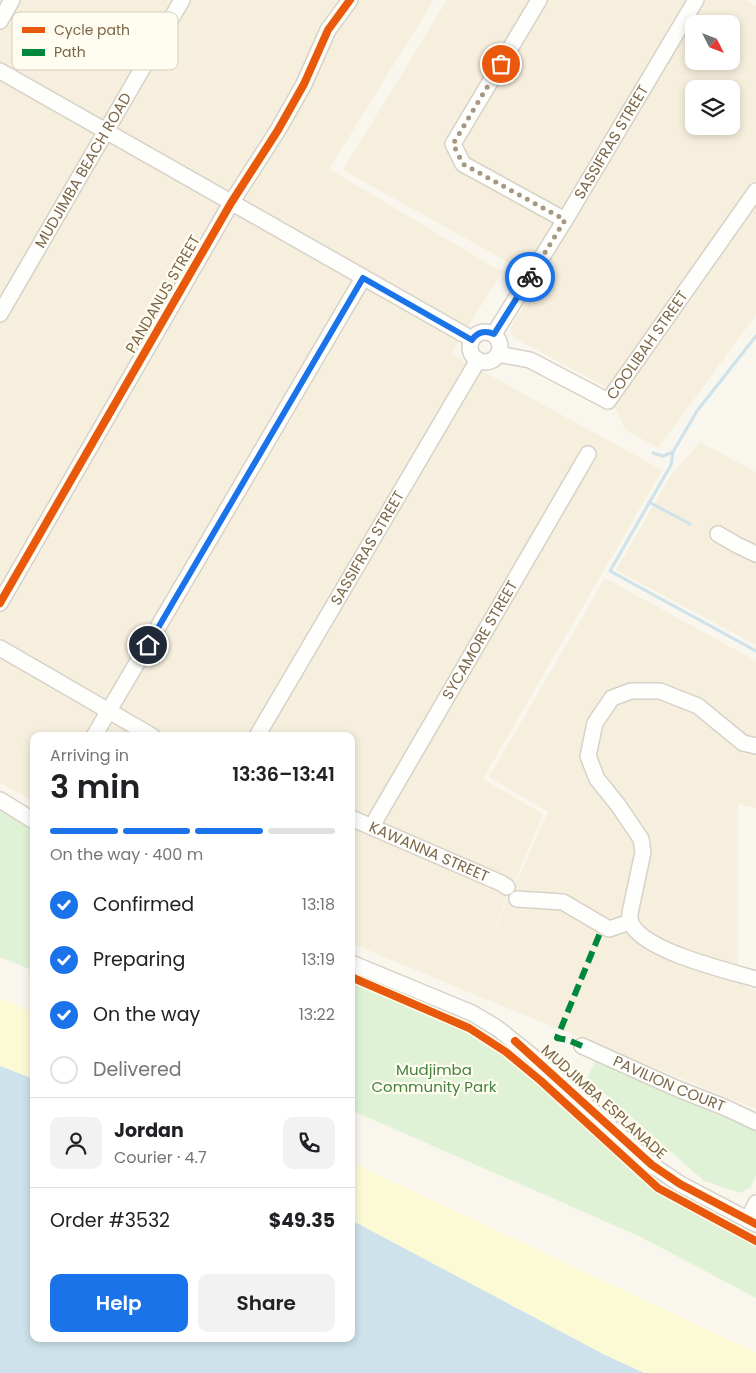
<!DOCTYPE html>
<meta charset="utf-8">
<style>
:root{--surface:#fff;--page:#f2f2f2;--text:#202124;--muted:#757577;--line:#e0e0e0;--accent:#1a73e8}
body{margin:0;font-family:Poppins,sans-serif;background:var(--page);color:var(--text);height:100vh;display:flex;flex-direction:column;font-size:19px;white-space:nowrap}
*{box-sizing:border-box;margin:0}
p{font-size:16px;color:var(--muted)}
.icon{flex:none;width:28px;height:28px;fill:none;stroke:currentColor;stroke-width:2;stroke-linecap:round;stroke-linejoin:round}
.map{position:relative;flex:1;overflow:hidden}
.drawer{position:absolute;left:30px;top:732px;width:325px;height:610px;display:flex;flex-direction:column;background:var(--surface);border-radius:10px;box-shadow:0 2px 8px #0003}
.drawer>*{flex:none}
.needle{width:32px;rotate:132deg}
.fabs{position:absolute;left:685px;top:15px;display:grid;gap:10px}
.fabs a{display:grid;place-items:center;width:55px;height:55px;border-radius:10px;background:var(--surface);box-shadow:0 2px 8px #0003;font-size:25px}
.pin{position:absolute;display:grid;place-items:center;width:42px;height:42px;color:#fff;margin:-21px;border:2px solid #fff;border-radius:50%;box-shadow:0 1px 5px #0007}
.courier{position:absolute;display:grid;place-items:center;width:50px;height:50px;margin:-25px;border:4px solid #1a73e8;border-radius:50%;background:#fff;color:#222;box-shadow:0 1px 6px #0007}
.summary em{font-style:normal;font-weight:600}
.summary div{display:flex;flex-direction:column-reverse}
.summary{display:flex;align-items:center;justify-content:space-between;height:85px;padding:0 20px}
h1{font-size:32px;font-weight:600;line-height:38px}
.bar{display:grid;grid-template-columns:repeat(4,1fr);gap:8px 5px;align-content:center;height:60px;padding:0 20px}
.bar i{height:6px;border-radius:4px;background:var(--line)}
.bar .on{background:var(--accent)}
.bar p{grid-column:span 4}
.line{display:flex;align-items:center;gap:12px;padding:0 20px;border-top:1px solid var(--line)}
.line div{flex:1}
.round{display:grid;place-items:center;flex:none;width:52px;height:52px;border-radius:10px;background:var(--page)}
ol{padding:0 20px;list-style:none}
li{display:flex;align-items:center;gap:15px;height:55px}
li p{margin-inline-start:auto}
li .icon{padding:5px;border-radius:50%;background:var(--accent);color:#fff;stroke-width:4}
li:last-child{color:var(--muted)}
li i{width:28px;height:28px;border:2px solid var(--line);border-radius:50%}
.action{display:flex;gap:10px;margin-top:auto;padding:10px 20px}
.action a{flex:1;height:58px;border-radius:10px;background:var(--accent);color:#fff;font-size:20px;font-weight:600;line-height:58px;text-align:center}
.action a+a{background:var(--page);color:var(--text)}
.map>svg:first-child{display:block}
.residential{fill:#f6efdd;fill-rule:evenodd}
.green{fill:#e0f2d6}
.sand{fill:#fcfad5}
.water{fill:#cde2eb}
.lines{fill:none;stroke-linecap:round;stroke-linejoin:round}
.stream{stroke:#cde2eb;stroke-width:3}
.minor-casing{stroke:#d7d2c8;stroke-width:18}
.minor{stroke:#fefefc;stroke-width:15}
.quiet{stroke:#00873e;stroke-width:6;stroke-dasharray:12 6;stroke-linecap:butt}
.cycleway-casing{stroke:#fffcf0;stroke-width:11}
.cycleway{stroke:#e8590c;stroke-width:8}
.done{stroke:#a89882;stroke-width:5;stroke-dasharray:0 9}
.route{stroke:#1a73e8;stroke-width:6}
.labels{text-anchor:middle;stroke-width:4.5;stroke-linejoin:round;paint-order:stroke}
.street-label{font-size:15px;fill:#7c6649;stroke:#fffcf0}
.park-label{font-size:15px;fill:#44823f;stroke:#fffcf0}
.key{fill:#fffcf0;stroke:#d8cfbe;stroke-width:1}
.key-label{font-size:14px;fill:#7c6649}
</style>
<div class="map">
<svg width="756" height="1373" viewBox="0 0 756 1373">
<rect width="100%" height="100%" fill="#f9f6ed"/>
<path class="residential" d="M0 0H434L329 169 502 272 451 354 662 470 483 779 543 814 483 955 548 812 489 777 605 578 756 661V808L738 804V983L756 991V1109L468 992 351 943V736H34V802L0 783Z
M447 0H746L756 6V315L658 448 626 430 604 386 514 338 510 328 540 280 343 170ZM694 24H731V61H694ZM694 89H731V126H694Z
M700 442 756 472V645L616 570 670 477Z"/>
<path class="green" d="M0 811 34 829V971L0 957Z
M351 973 496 1038 658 1188 756 1240V1298L641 1237 351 1110Z
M596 1060 756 1130V1175L751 1187 740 1193 704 1181 587 1078Z"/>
<path class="sand" d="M0 998 34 1013V1079L0 1066Z
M351 1162 753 1351 756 1352V1373H644L605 1355 351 1220Z"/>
<path class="water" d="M0 1066 34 1079V1339H351V1220L605 1355 644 1373H0Z"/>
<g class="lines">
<path class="stream" d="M673 452 671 465 610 571 756 651
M653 453 663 456 673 452 697 411 756 336
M649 502 690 524"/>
<g class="minor-casing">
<g id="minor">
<path d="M539 0 453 144 463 164 565 220"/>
<path d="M0 21 12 0"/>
<path d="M0 71 472 339"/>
<path id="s1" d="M0 314 182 0"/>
<circle cx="485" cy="347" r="15"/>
<path id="s2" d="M494 334 565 220 696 0"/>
<path id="s3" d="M498 354 530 360 608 401 756 191"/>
<path d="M718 534 737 545 756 554"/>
<path d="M0 603 231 203 278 130 304 84 328 30 350 0"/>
<path d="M0 648 152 736"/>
<path d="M94 736 363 278"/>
<path id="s4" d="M257 736 478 360"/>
<path d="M756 746 743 743 698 706 660 691H631L612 698 595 723 588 756 597 779 618 805 641 839 643 852 630 913C630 919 630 923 634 928 653 953 725 970 756 979"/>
<path d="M0 800 34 821"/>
<path id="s5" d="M351 818 501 883 507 887"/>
<path id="s6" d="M372 826 588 454"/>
<path d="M517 899 563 902 609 929 630 922"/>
<path d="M351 963 472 1013 497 1028 532 1056 652 1165 680 1184 756 1224"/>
<path id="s7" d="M582 1046 678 1089 724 1107 756 1122"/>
<path d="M748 1220 756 1203"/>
</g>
</g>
<use href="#minor" class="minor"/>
<path class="quiet" d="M582 1046 568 1040 557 1038 600 933"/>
<g class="cycleway-casing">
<path id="cycleway" d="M0 603 231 203 278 130 304 84 328 30 350 0
M351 977 469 1028 506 1052 541 1081 658 1188 756 1241
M515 1041 652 1165 680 1184 756 1224"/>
</g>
<use href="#cycleway" class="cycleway"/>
</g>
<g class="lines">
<path class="done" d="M501 64 453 144 463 164 565 220 530 277"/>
<path class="route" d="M148 645 363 278 472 340C477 332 485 330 494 334L530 277"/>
</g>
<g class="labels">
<g class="street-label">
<text dy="5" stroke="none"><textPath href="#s2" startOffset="225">SASSIFRAS STREET</textPath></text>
<text dy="5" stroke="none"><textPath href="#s1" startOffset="166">MUDJIMBA BEACH ROAD</textPath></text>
<text transform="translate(163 294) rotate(-60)" y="5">PANDANUS STREET</text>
<text dy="5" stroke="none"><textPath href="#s3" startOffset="189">COOLIBAH STREET</textPath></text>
<text dy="5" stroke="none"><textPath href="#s4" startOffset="218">SASSIFRAS STREET</textPath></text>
<text dy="5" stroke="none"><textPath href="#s6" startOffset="215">SYCAMORE STREET</textPath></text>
<text dy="5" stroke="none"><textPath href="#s5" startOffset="85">KAWANNA STREET</textPath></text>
<text dy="5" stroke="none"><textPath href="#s7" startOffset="95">PAVILION COURT</textPath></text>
<text transform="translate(604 1102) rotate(42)" y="5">MUDJIMBA ESPLANADE</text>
</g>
<g class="park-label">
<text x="434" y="1075">Mudjimba<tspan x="434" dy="17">Community Park</tspan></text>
</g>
</g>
<rect x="12" y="12" width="166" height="58" rx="8" class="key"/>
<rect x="22" y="27" width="23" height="6" fill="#e8590c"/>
<rect x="22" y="49" width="23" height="7" fill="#00873e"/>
<g class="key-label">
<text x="54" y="35">Cycle path</text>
<text x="54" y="57">Path</text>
</g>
</svg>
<div class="fabs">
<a><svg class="needle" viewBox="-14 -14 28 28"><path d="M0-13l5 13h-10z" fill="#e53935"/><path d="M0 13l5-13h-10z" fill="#757577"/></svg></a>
<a><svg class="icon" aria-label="layers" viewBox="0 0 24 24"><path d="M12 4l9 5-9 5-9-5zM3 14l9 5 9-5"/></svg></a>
</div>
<div class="pin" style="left:501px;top:64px;background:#ea580c"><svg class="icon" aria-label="bag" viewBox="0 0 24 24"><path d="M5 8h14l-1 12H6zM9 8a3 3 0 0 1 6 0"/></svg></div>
<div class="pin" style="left:148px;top:645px;background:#1f2937"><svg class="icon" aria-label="home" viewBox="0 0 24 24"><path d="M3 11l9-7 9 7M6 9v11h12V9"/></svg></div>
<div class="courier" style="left:530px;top:277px"><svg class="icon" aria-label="bike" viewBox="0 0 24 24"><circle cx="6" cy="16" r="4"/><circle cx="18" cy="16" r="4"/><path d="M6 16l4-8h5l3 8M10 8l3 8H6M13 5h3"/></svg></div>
<section class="drawer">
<div class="summary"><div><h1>3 min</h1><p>Arriving in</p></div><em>13:36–13:41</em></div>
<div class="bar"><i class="on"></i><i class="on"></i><i class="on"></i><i></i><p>On the way · 400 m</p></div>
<ol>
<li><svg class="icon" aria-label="check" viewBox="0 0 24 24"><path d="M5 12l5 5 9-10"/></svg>Confirmed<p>13:18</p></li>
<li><svg class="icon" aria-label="check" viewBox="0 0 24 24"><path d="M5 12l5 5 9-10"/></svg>Preparing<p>13:19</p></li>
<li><svg class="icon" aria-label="check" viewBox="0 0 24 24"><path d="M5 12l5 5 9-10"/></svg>On the way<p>13:22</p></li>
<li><i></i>Delivered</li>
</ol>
<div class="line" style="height:90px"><a class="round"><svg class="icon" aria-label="person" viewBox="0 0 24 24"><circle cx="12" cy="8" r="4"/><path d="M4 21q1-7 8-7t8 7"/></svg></a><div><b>Jordan</b><p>Courier · 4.7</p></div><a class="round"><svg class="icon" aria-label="phone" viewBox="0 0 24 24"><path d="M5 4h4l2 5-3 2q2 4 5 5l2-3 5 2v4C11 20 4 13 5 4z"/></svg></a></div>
<div class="line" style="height:65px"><div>Order #3532</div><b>$49.35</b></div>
<div class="action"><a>Help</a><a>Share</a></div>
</section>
</div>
